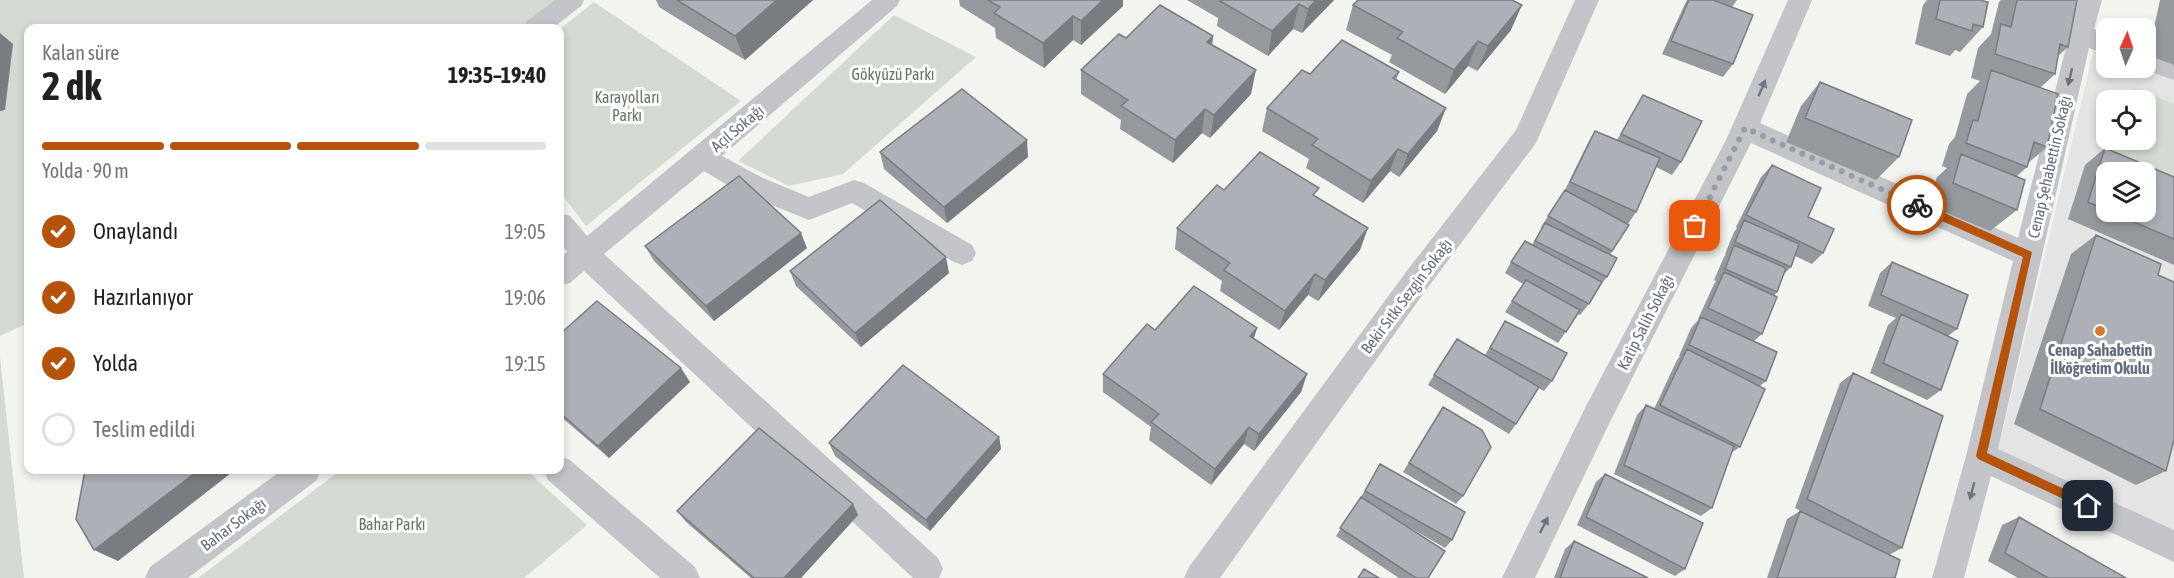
<!DOCTYPE html>
<html lang="tr">
<meta charset="utf-8">
<style>
:root{--surface:#fff;--page:#f2f2f2;--text:#202124;--muted:#757577;--line:#e0e0e0;--accent:#b45309}
body{margin:0;font-family:"Asap Condensed",sans-serif;background:var(--page);color:var(--text);height:100vh;display:flex;flex-direction:column;font-size:22px;white-space:nowrap}
*{box-sizing:border-box;margin:0}
p{font-size:20px;color:var(--muted)}
.icon{flex:none;width:33px;height:33px;fill:none;stroke:currentColor;stroke-width:2;stroke-linecap:round;stroke-linejoin:round}
.map{position:relative;flex:1;overflow:hidden}
.sheet{position:absolute;left:24px;top:24px;width:540px;height:450px;display:flex;flex-direction:column;background:var(--surface);border-radius:12px;box-shadow:0 3px 9px #0003}
.sheet>*{flex:none}
.needle{width:39px;rotate:3deg}
.controls{position:absolute;left:2096px;top:18px;display:grid;gap:12px}
.controls a{display:grid;place-items:center;width:60px;height:60px;border-radius:12px;background:var(--surface);box-shadow:0 3px 9px #0003;font-size:30px}
.pin{position:absolute;display:grid;place-items:center;width:51px;height:51px;color:#fff;margin:-26px;border-radius:12px;box-shadow:0 3px 9px #0006}
.courier{position:absolute;display:grid;place-items:center;width:60px;height:60px;margin:-30px;border:4px solid #b45309;border-radius:50%;background:#fff;color:#222;box-shadow:0 2px 8px #0007}
.headline em{font-style:normal;font-weight:700}
.headline div{display:flex;flex-direction:column-reverse}
.headline{display:flex;align-items:center;justify-content:space-between;height:102px;padding:0 18px}
h1{font-size:39px;font-weight:700;line-height:45px}
.bar{display:grid;grid-template-columns:repeat(4,1fr);gap:9px 6px;align-content:center;height:72px;padding:0 18px}
.bar i{height:8px;border-radius:4px;background:var(--line)}
.bar .selected{background:var(--accent)}
.bar p{grid-column:span 4}
ol{padding:0 18px;list-style:none}
li{display:flex;align-items:center;gap:18px;height:66px}
li p{margin-inline-start:auto}
li .icon{padding:6px;border-radius:50%;background:var(--accent);color:#fff;stroke-width:4}
li:last-child{color:var(--muted)}
li i{width:33px;height:33px;border:3px solid var(--line);border-radius:50%}
.map>svg:first-child{display:block}
.built{fill:#e4e4e4;fill-rule:evenodd}
.green{fill:#d3dad1}
.lines{fill:none;stroke-linecap:round;stroke-linejoin:round}
.minor{fill:#c2c4c8;fill-rule:evenodd}
.wall{fill:#95989d;fill-rule:evenodd}
.shaded-wall{fill:#797c80}
.building{fill:#adb1b7;stroke:#797c80;stroke-width:1.5}
.oneway{fill:#6a7283}
.route{fill:#b45309}
.done{stroke:#979da7;stroke-width:6;stroke-dasharray:0 10.8}
.poi-dot{fill:#d5792f;stroke:#fff;stroke-width:2}
.labels{text-anchor:middle;stroke-width:6;stroke-linejoin:round;paint-order:stroke}
.park-label{font-size:16px;fill:#637763;stroke:#fff}
.street-label{font-size:16px;fill:#656e7f;stroke:#fff}
.poi-label{font-size:16px;font-weight:bold;fill:#656e7f;stroke:#fff}
</style>
<div class="map">
<svg width="2174" height="578" viewBox="0 0 2174 578">
<rect width="100%" height="100%" fill="#f3f4f0"/>
<path class="built" d="M2094 49 2106 53V68H2143L2174 79V531L1998 450ZM2106 100H2145V140H2106ZM2106 172H2145V212H2106Z"/>
<path class="green" d="M0 0H572L537 28H28V323L0 336Z
M594 2 741 101 586 226 560 192V29Z
M894 15 976 57 843 174 789 186 738 161Z
M2134 88 2174 104V187L2112 161 2119 140H2145V100H2130Z
M0 357 24 578H0Z
M341 470H526L587 525 524 578H198Z"/>
<g class="lines">
<path class="minor" d="M555 0H584L581 6 553 28H524L527 21Z
M872 0H900L897 6 722 156 761 177 809 197 854 180 864 183 972 245 976 253 972 261 962 265 952 261 852 203 809 220 741 193 704 171 604 254 938 558 943 569 939 578H913L584 271 570 283 560 286V258L567 252 560 243V213L570 216 587 236Z
M1575 0H1599L1536 143 1426 290 1220 578H1184L1189 567 1406 272 1516 130Z
M1788 0H1812L1760 123 2018 238 2078 0H2102L2094 29 2106 34V54L2089 48 1998 449 2174 530V562L1991 476 1964 578H1932L1966 456 2013 261 1751 143 1608 426 1535 578H1502L1586 406 1726 140Z
M2145 49 2174 60V80L2140 68H2145Z
M560 456 570 460 695 567 700 578H660L548 480 544 470H560Z
M282 470H321L317 480 188 578H145L150 567Z"/>
</g>
<path class="wall" d="M656 0H813L745 60 659 7Z
M959 0H1123V6L1081 45 1073 40 1044 68 996 38 995 28 960 6Z
M1187 0H1334L1302 33 1293 29 1268 56 1217 26 1218 18Z
M1687 0H1737L1732 7 1733 64 1723 77 1662 54 1684 6Z
M1927 0H1940L1983 27 1960 52 1955 50 1950 56 1915 44 1923 5Z
M2001 0H2077L2068 47 2058 56 2055 74 2040 88 2047 147 2028 163 2027 167 2016 177 2017 210 1990 231 1928 205 1937 177 1947 168 1942 166 1949 144 1955 137 1967 94 1980 81 1971 78 1978 48 1991 34 1999 2Z
M2160 0H2174V65L2148 55Z
M1353 5 1511 30 1477 71 1468 66 1445 94 1389 62 1392 55 1346 30Z
M1213 36 1212 45 1251 94 1210 138 1202 133 1173 163 1120 129 1121 120 1081 94V70L1126 38Z
M1399 72 1396 80 1446 108 1437 131 1399 177 1390 171 1363 203 1306 168 1309 159 1262 131 1267 108 1310 74Z
M1820 82 1899 157 1876 180 1786 142 1801 106Z
M1643 95 1681 162 1672 175 1656 167 1636 212 1628 224 1629 225 1610 255 1607 277 1598 288 1589 304 1580 315 1578 314 1558 343 1505 312 1523 284 1505 273 1511 262 1532 245 1542 228 1541 227 1564 192 1588 143 1595 131 1617 140Z
M2105 148 2174 177V265L2068 219 2085 165ZM2106 172 2145 212H2106Z
M880 152 1028 157 947 223 884 169Z
M1772 165 1808 217 1823 253 1812 264 1795 256 1791 267 1784 274 1777 292 1774 296 1762 334 1754 341 1766 381 1760 386 1740 447 1731 453 1712 508 1701 516 1614 474 1637 415 1646 405 1654 409 1677 360 1680 356H1679L1691 328 1699 319H1698L1714 284 1716 281 1714 280 1724 257 1726 254H1725L1734 232 1737 228 1736 227 1761 177Z
M1224 190 1316 197 1360 250 1318 301 1308 295 1279 330 1220 291 1222 281 1175 249 1177 228Z
M2096 235 2158 275 2166 471 2136 485 2014 424 2071 254Z
M645 246 807 248 714 321 654 261Z
M1892 262 1957 329 1948 336 1941 390 1927 400 1870 373 1888 325 1896 318 1868 306 1880 273Z
M790 271 949 273 861 347 796 286Z
M1505 321 1552 381 1544 391 1538 388 1516 424 1509 434 1428 385 1434 375 1485 355Z
M1257 328 1254 338 1307 374 1301 392 1254 451 1244 444 1211 485 1149 440 1151 427 1103 392V374L1155 330Z
M560 334 690 382 609 458 560 416Z
M1853 373 1902 548 1889 555 1895 578H1767L1787 519 1800 511 1819 520 1795 508 1840 383Z
M1443 407 1463 496 1456 504 1403 472Z
M999 437 1001 449 930 531 835 456 829 443Z
M1380 464 1452 540 1445 548 1402 523 1428 578H1399L1336 536 1361 497Z
M1605 474 1685 569 1675 576 1577 525 1596 482Z
M677 511 858 515 801 578H751L686 522Z
M2019 517 2126 578H2018L1988 561 2002 525Z
M1574 541 1648 578H1554L1565 549Z"/>
<path class="shaded-wall" d="M777 0H813L745 60 735 36Z
M1103 0H1123V6L1081 45V21Z
M1316 0H1334L1302 33 1308 9Z
M1299 4 1293 29 1268 56 1272 31Z
M1522 5 1511 30 1477 71 1488 46Z
M1073 16V40L1044 68 1043 43Z
M0 33 13 44 5 110 0 111Z
M1213 36 1210 61 1207 42Z
M1478 41 1468 66 1445 94 1454 70Z
M1256 70 1251 94 1210 138 1214 115Z
M1446 108 1437 131 1399 177 1408 154Z
M1205 109 1202 133 1173 163 1175 140Z
M1027 140 1028 157 947 223 944 207Z
M1398 149 1390 171 1363 203 1371 181Z
M1368 228 1360 250 1318 301 1325 280Z
M801 233 807 248 714 321 706 306Z
M946 257 949 273 861 347 855 333Z
M1315 274 1308 295 1279 330 1285 311Z
M1257 328 1251 347 1250 336Z
M681 368 690 382 609 458 598 446Z
M1307 374 1301 392 1254 451 1259 434Z
M1249 427 1244 444 1211 485 1215 469Z
M999 437 1001 449 930 531 926 520Z
M199 470H235L118 561 94 550Z
M853 504 858 515 801 578H784Z"/>
<path class="building" d="M677 0H777L735 36Z
M988 0H1103L1081 21 1073 16 1043 43 994 13 1000 7Z
M1221 0H1316L1308 9 1299 4 1272 31 1220 1Z
M1358 0H1512L1522 5 1488 46 1478 41 1454 70 1397 38 1403 32 1353 5Z
M1689 0H1713L1753 15 1733 64 1671 41Z
M1940 0H1980L1988 2 1983 27 1973 24 1972 31 1936 19Z
M2017 0H2077L2068 47 2060 44 2055 74 1995 54 2001 24 2011 27Z
M1160 5 1213 36 1207 42 1256 70 1214 115 1205 109 1175 140 1121 106 1128 100 1081 70 1119 34 1126 38Z
M1342 40 1399 72 1393 78 1446 108 1408 154 1398 149 1371 181 1312 145 1318 139 1267 108 1302 70 1310 74Z
M1991 70 2058 94 2047 147 2034 142 2027 167 1966 143 1973 120 1978 121Z
M1820 82 1912 120 1899 157 1805 118Z
M962 89 1027 140 944 207 880 152Z
M1643 95 1702 121 1681 162 1621 134Z
M1595 131 1660 158 1636 212 1570 182Z
M2105 148 2174 177V239L2110 212H2145V172H2106V210L2088 202Z
M1260 152 1319 188 1313 195 1368 228 1325 280 1315 274 1285 311 1224 270 1230 263 1177 228 1217 185 1224 190Z
M1961 154 2025 180 2017 210 1953 183Z
M1772 165 1821 188 1808 217 1834 229 1823 253 1746 215Z
M739 176 801 233 706 306 645 246Z
M1565 190 1629 225 1612 251 1548 216Z
M880 200 946 257 855 333 790 271Z
M1744 220 1799 244 1791 267 1735 242Z
M1545 223 1617 258 1607 277 1535 241Z
M2096 235 2161 264 2158 275 2174 282V440L2166 471 2040 409Z
M1525 241 1602 282 1589 304 1511 262Z
M1734 245 1786 268 1777 292 1725 269Z
M1892 262 1968 295 1957 329 1881 295Z
M1724 272 1777 297 1762 334 1708 308Z
M1526 280 1580 310 1566 332 1512 301Z
M1194 286 1257 328 1250 336 1307 374 1259 434 1249 427 1215 469 1151 422 1159 414 1103 374 1147 324 1155 330Z
M597 301 681 368 598 446 560 413V334Z
M1901 314 1958 341 1941 390 1883 363Z
M1701 317 1777 352 1766 381 1689 345Z
M1505 321 1567 353 1552 381 1490 348Z
M1457 339 1539 387 1516 424 1434 375Z
M1687 349 1765 389 1740 447 1660 405Z
M903 365 999 437 926 520 829 443Z
M1853 373 1943 416 1902 548 1807 499Z
M1646 405 1734 446 1712 508 1624 465Z
M1443 407 1482 430 1491 447 1463 496 1409 463Z
M759 428 853 504 784 578H754L677 511Z
M1380 464 1465 512 1452 540 1365 491Z
M85 470H199L94 550 76 519Z
M1605 474 1703 523 1685 569 1586 517Z
M1361 497 1445 551 1428 578H1416L1340 528Z
M1800 511 1900 560 1895 578H1777Z
M2019 517 2126 578H2048L2005 553Z
M1574 541 1648 578H1560Z
M1364 569 1379 578H1358Z"/>
<defs><path id="oneway-solid" d="M-6-.8H1V-3.2L6.5 0L1 3.2V.8H-6Z" transform="scale(1.5)"/></defs>
<g class="oneway">
<use href="#oneway-solid" transform="translate(2070 77) rotate(103)"/>
<use href="#oneway-solid" transform="translate(1762 88) rotate(-67)"/>
<use href="#oneway-solid" transform="translate(1972 491) rotate(105)"/>
<use href="#oneway-solid" transform="translate(1544 525) rotate(-64)"/>
</g>
<path class="route" d="M1917 201 2032 252 1987 453 2092 502V509H2085L1978 459 1976 456 2023 257 1913 208 1912 205Z"/>
<g class="lines">
<path class="done" d="M1695 226 1745 128 1917 205"/>
</g>
<circle class="poi-dot" cx="2100" cy="331" r="6"/>
<g class="labels">
<g class="park-label">
<text x="893" y="80">Gökyüzü Parkı</text>
<text x="627" y="103">Karayolları<tspan x="627" dy="18">Parkı</tspan></text>
<text x="392" y="530">Bahar Parkı</text>
</g>
<g class="street-label">
<text transform="translate(737 128) rotate(-40)" y="6">Açıl Sokağı</text>
<text transform="translate(2049 167) rotate(-77)" y="6">Cenap Şehabettin Sokağı</text>
<text transform="translate(1406 296) rotate(-53)" y="6">Bekir Sıtkı Sezgin Sokağı</text>
<text transform="translate(1645 322) rotate(-63)" y="6">Katip Salih Sokağı</text>
<text transform="translate(233 524) rotate(-37)" y="6">Bahar Sokağı</text>
</g>
<g class="poi-label">
<text x="2100" y="356">Cenap Sahabettin<tspan x="2100" dy="18">İlköğretim Okulu</tspan></text>
</g>
</g>
</svg>
<div class="controls">
<a><svg class="needle" viewBox="-14 -14 28 28"><path d="M0-13l5 13h-10z" fill="#e53935"/><path d="M0 13l5-13h-10z" fill="#757577"/></svg></a>
<a><svg class="icon" aria-label="locate" viewBox="0 0 24 24"><circle cx="12" cy="12" r="6"/><path d="M12 2v4M12 18v4M2 12h4M18 12h4"/></svg></a>
<a><svg class="icon" aria-label="layers" viewBox="0 0 24 24"><path d="M12 4l9 5-9 5-9-5zM3 14l9 5 9-5"/></svg></a>
</div>
<div class="pin" style="left:1695px;top:226px;background:#ea580c"><svg class="icon" aria-label="bag" viewBox="0 0 24 24"><path d="M5 8h14l-1 12H6zM9 8a3 3 0 0 1 6 0"/></svg></div>
<div class="pin" style="left:2088px;top:506px;background:#1f2937"><svg class="icon" aria-label="home" viewBox="0 0 24 24"><path d="M3 11l9-7 9 7M6 9v11h12V9"/></svg></div>
<div class="courier" style="left:1917px;top:205px"><svg class="icon" aria-label="bike" viewBox="0 0 24 24"><circle cx="6" cy="16" r="4"/><circle cx="18" cy="16" r="4"/><path d="M6 16l4-8h5l3 8M10 8l3 8H6M13 5h3"/></svg></div>
<section class="sheet">
<div class="headline"><div><h1>2 dk</h1><p>Kalan süre</p></div><em>19:35–19:40</em></div>
<div class="bar"><i class="selected"></i><i class="selected"></i><i class="selected"></i><i></i><p>Yolda · 90 m</p></div>
<ol>
<li><svg class="icon" aria-label="check" viewBox="0 0 24 24"><path d="M5 12l5 5 9-10"/></svg>Onaylandı<p>19:05</p></li>
<li><svg class="icon" aria-label="check" viewBox="0 0 24 24"><path d="M5 12l5 5 9-10"/></svg>Hazırlanıyor<p>19:06</p></li>
<li><svg class="icon" aria-label="check" viewBox="0 0 24 24"><path d="M5 12l5 5 9-10"/></svg>Yolda<p>19:15</p></li>
<li><i></i>Teslim edildi</li>
</ol>
</section>
</div>
